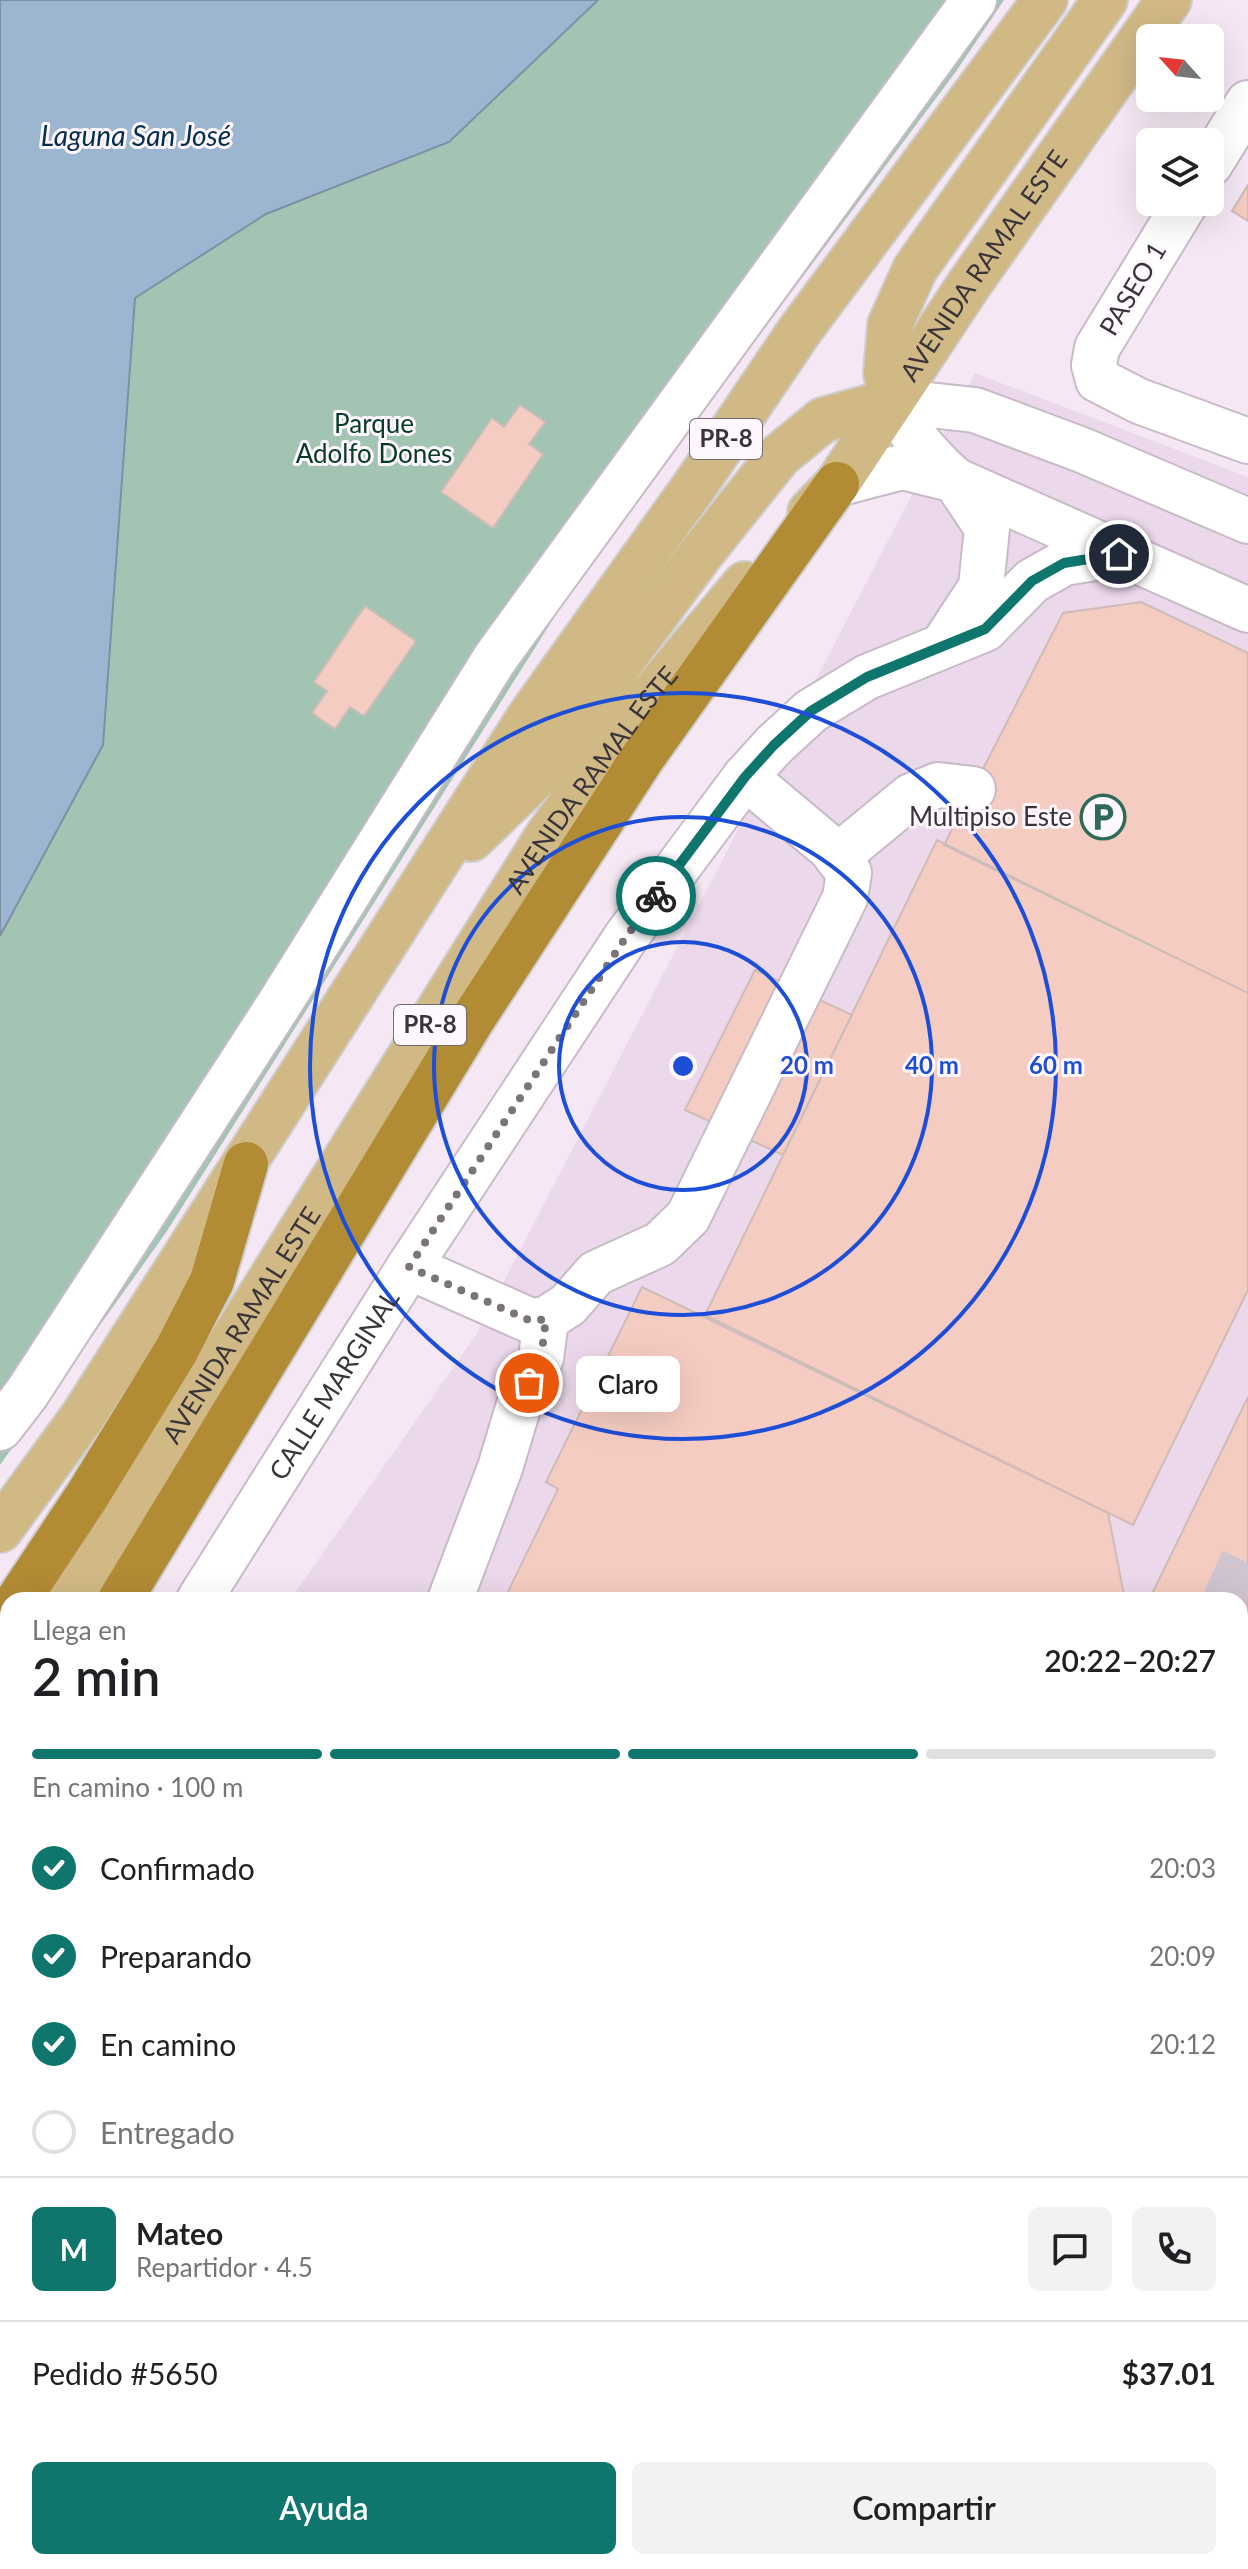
<!DOCTYPE html>
<html lang="es">
<meta charset="utf-8">
<style>
:root{--surface:#fff;--page:#f2f2f2;--text:#202124;--muted:#757577;--line:#e0e0e0;--accent:#0f766e}
body{margin:0;font-family:Lato,sans-serif;background:var(--page);color:var(--text);height:100vh;display:flex;flex-direction:column;font-size:30px;white-space:nowrap}
*{box-sizing:border-box;margin:0}
p{font-size:26px;color:var(--muted)}
.icon{flex:none;width:44px;height:44px;fill:none;stroke:currentColor;stroke-width:2;stroke-linecap:round;stroke-linejoin:round}
.map{position:relative;flex:1;overflow:hidden}
.side{position:absolute;left:0px;top:1592px;width:1248px;height:978px;display:flex;flex-direction:column;background:var(--surface);border-radius:24px 24px 0 0;box-shadow:0 8px 32px #0002}
.side>*{flex:none}
.needle{width:52px;rotate:297deg}
.controls{position:absolute;left:1136px;top:24px;display:grid;gap:16px}
.controls a{display:grid;place-items:center;width:88px;height:88px;border-radius:12px;background:var(--surface);box-shadow:0 8px 32px #0002;font-size:40px}
.pin{position:absolute;display:grid;place-items:center;width:68px;height:68px;color:#fff;margin:-34px;border:4px solid #fff;border-radius:50%;box-shadow:0 2px 8px #0007}
.courier{position:absolute;display:grid;place-items:center;width:80px;height:80px;margin:-40px;border:6px solid #0f766e;border-radius:50%;background:#fff;color:#222;box-shadow:0 2px 10px #0007}
.bubble{position:absolute;height:56px;border-radius:12px;background:var(--surface);box-shadow:0 8px 32px #0002;font-size:26px;font-weight:600;line-height:56px;text-align:center}
.summary em{font-style:normal;font-weight:600}
.summary div{display:flex;flex-direction:column-reverse}
.summary{display:flex;align-items:center;justify-content:space-between;height:136px;padding:0 32px}
h1{font-size:52px;font-weight:600;line-height:60px}
.bar{display:grid;grid-template-columns:repeat(4,1fr);gap:12px 8px;align-content:center;height:96px;padding:0 32px}
.bar i{height:10px;border-radius:6px;background:var(--line)}
.bar .on{background:var(--accent)}
.bar p{grid-column:span 4}
.line{display:flex;align-items:center;gap:20px;padding:0 32px;border-top:2px solid var(--line)}
.line div{flex:1}
.round{display:grid;place-items:center;flex:none;width:84px;height:84px;border-radius:12px;background:var(--page)}
ol{padding:0 32px;list-style:none}
li{display:flex;align-items:center;gap:24px;height:88px}
li p{margin-inline-start:auto}
li .icon{padding:8px;border-radius:50%;background:var(--accent);color:#fff;stroke-width:4}
li:last-child{color:var(--muted)}
li i{width:44px;height:44px;border:4px solid var(--line);border-radius:50%}
.primary-button{display:flex;gap:16px;margin-top:auto;padding:16px 32px}
.primary-button a{flex:1;height:92px;border-radius:12px;background:var(--accent);color:#fff;font-size:32px;font-weight:600;line-height:92px;text-align:center}
.primary-button a+a{background:var(--page);color:var(--text)}
.map>svg:first-child{display:block}
.built{fill:#ebd8ea}
.green{fill:#a3c4b3}
.water{fill:#9cb6d2;stroke:#7e8fa4;stroke-width:2}
.building{fill:#f5ccc2;stroke:#cdbcb7;stroke-width:2}
.lines{fill:none;stroke-linecap:round;stroke-linejoin:round}
.minor-tunnel{stroke:#cfc4cf;stroke-width:44;stroke-dasharray:44 22;stroke-linecap:butt}
.minor-casing{stroke:#c8bbc7;stroke-width:48}
.major-casing{stroke:#cfcecf;stroke-width:48}
.highway-casing{stroke:#cfcecf;stroke-width:48}
.minor{stroke:#fff;stroke-width:44}
.major{stroke:#d1b986;stroke-width:44}
.highway{stroke:#b28b35;stroke-width:44}
.done{stroke:#7b737a;stroke-width:8;stroke-dasharray:0 14.4}
.route{stroke:#0f766e;stroke-width:10}
.ring{fill:none;stroke:#1d4ed8;stroke-width:4}
.labels{text-anchor:middle;stroke-width:6;stroke-linejoin:round;paint-order:stroke}
.shield{fill:#fff7fe;stroke:#746e74;stroke-width:2}
.shield-label{font-size:24px;font-weight:bold;fill:#393439}
.street-label{font-size:26px;fill:#393439;stroke:#fff7fe}
.park-label{font-size:26px;fill:#063b28;stroke:#fff7fe}
.poi-label{font-size:26px;fill:#393439;stroke:#fff7fe;text-anchor:end}
.water-label{font-size:28px;font-style:italic;fill:#042d52;stroke:#fff7fe}
.centre{fill:#1d4ed8;stroke:#fff7fe;stroke-width:4}
.ring-label{font-size:24px;text-anchor:middle;font-weight:bold;fill:#1d4ed8;stroke:#fff7fe;stroke-width:6;stroke-linejoin:round;paint-order:stroke}
</style>
<div class="map">
<svg width="1248" height="2569" viewBox="0 0 1248 2569">
<rect width="100%" height="100%" fill="#f5e8f4"/>
<path class="built" d="M975 373 1248 477V2569H0V1959L8 1950V2562H1240V1600H290L476 1335Z"/>
<path class="green" d="M598 0H1004L957 70 586 567 165 1234 0 1465V936L103 745 135 298 266 214 449 142Z"/>
<path class="water" d="M0 0H598L449 142 266 214 135 298 103 745 0 936Z"/>
<path class="building" d="M1248 185V221L1232 211Z
M520 405 545 422 529 444 543 454 493 528 441 492 492 418 504 427Z
M1141 602 1248 653V993L944 845 1063 613Z
M365 606 416 641 364 716 350 707 335 729 312 713 327 691 314 682Z
M937 840 1248 993V1290L1133 1525 705 1315Z
M755 970 852 1015 783 1155 685 1110Z
M642 1287 1108 1513 1125 1600H504L558 1489 546 1482Z
M1248 1397V1651L1240 1668V1600H1149Z
M1240 1695 1243 1707 1248 1709V2323L1240 2319Z
M108 2562H857L854 2569H105Z"/>
<g class="lines">
<path class="minor-tunnel" d="M1224 1600 1248 1549
M1240 1795 1248 1799
M1240 1946 1248 1928"/>
<g class="minor-casing">
<g id="minor">
<path d="M1210 164 1248 103"/>
<path d="M1186 202 1097 348 1094 365 1098 380 1139 401 1248 441"/>
<path d="M892 401C909 433 928 456 955 480L1248 610"/>
<path d="M892 401 975 410 1082 450 1248 521"/>
<path d="M837 484 902 467 955 480"/>
<path d="M947 639 981 587 987 528 955 480"/>
<path d="M837 857 911 796 938 785 973 789"/>
<path d="M409 1267 531 1321 546 1319 568 1305 596 1273 660 1244 688 1217 845 898 849 873 831 849 745 777"/>
<path d="M0 1428 27 1393 278 1006 496 657 974 0"/>
<path id="s1" d="M199 1600 409 1267 626 937 745 777 774 745 811 711 867 677 985 629 1032 581 1064 563 1119 554"/>
<path d="M450 1600 500 1468 518 1408 541 1358 546 1319"/>
<path d="M0 1876 8 1866"/>
<path d="M952 2569 955 2562"/>
</g>
</g>
<g class="major-casing">
<g id="major">
<path d="M892 401 886 373 890 325 915 269 1105 0"/>
<path id="s2" d="M810 512 837 484 970 283 1169 0"/>
<path d="M471 839 538 775 700 555 779 456 823 420 892 401"/>
<path d="M0 1530 83 1416 530 716 698 481 798 333 1045 0"/>
<path id="s3" d="M70 1600 548 835 645 703 745 584"/>
<path d="M0 1701 8 1690"/>
</g>
</g>
<g class="highway-casing">
<path id="highway" d="M18 1600 87 1496 176 1351 212 1281 246 1164
M120 1600 471 1022 643 757 837 484
M0 1777 8 1766"/>
</g>
<use href="#minor" class="minor"/>
<use href="#major" class="major"/>
<use href="#highway" class="highway"/>
</g>
<g class="lines">
<path class="done" d="M529 1383 541 1358 546 1319 531 1321 409 1267 626 937 656 896"/>
<path class="route" d="M656 896 745 777 774 745 811 711 867 677 985 629 1032 581 1064 563 1119 554"/>
</g>
<g class="ring">
<circle cx="683" cy="1066" r="124"/>
<circle cx="683" cy="1066" r="249"/>
<circle cx="683" cy="1066" r="373"/>
</g>
<defs>
<g id="parking-ring" transform="scale(2.3)"><circle r="9.5" fill="#fff7fe" stroke="#2e6b56" stroke-width="1.5"/><path d="M-3.5-5.5H1a3.5 3.5 0 0 1 0 7H-1V5.5H-3.5ZM-1-3.4V-.6H.8a1.4 1.4 0 0 0 0-2.8Z" fill="#2e6b56"/></g>
</defs>
<g fill-rule="evenodd">
<use href="#parking-ring" x="1103" y="817"/>
</g>
<g class="labels">
<g class="shield">
<rect x="690" y="419" width="72" height="40" rx="6"/>
<rect x="394" y="1005" width="72" height="40" rx="6"/>
</g>
<g class="shield-label">
<text x="726" y="447">PR-8</text>
<text x="430" y="1033">PR-8</text>
</g>
<g class="street-label">
<text dy="9" stroke="none"><textPath href="#s2" startOffset="302">AVENIDA RAMAL ESTE</textPath></text>
<text transform="translate(1133 289) rotate(-59)" y="9">PASEO 1</text>
<text dy="9" stroke="none"><textPath href="#s3" startOffset="972">AVENIDA RAMAL ESTE</textPath></text>
<text dy="9" stroke="none"><textPath href="#s3" startOffset="324">AVENIDA RAMAL ESTE</textPath></text>
<text dy="9" stroke="none"><textPath href="#s1" startOffset="254">CALLE MARGINAL</textPath></text>
</g>
<g class="park-label">
<text x="374" y="433">Parque<tspan x="374" dy="30">Adolfo Dones</tspan></text>
</g>
<g class="poi-label">
<text x="1072" y="826">Multipiso Este</text>
</g>
<g class="water-label">
<text x="136" y="146">Laguna San José</text>
</g>
</g>
<circle cx="683" cy="1066" r="12" class="centre"/>
<g class="ring-label">
<text x="807" y="1074">20 m</text>
<text x="932" y="1074">40 m</text>
<text x="1056" y="1074">60 m</text>
</g>
</svg>
<div class="controls">
<a><svg class="needle" viewBox="-14 -14 28 28"><path d="M0-13l5 13h-10z" fill="#e53935"/><path d="M0 13l5-13h-10z" fill="#757577"/></svg></a>
<a><svg class="icon" aria-label="layers" viewBox="0 0 24 24"><path d="M12 4l9 5-9 5-9-5zM3 14l9 5 9-5"/></svg></a>
</div>
<div class="pin" style="left:529px;top:1383px;background:#ea580c"><svg class="icon" aria-label="bag" viewBox="0 0 24 24"><path d="M5 8h14l-1 12H6zM9 8a3 3 0 0 1 6 0"/></svg></div>
<div class="pin" style="left:1119px;top:554px;background:#1f2937"><svg class="icon" aria-label="home" viewBox="0 0 24 24"><path d="M3 11l9-7 9 7M6 9v11h12V9"/></svg></div>
<div class="courier" style="left:656px;top:896px"><svg class="icon" aria-label="bike" viewBox="0 0 24 24"><circle cx="6" cy="16" r="4"/><circle cx="18" cy="16" r="4"/><path d="M6 16l4-8h5l3 8M10 8l3 8H6M13 5h3"/></svg></div>
<div class="bubble" style="left:576px;top:1356px;width:104px">Claro</div>
<section class="side">
<div class="summary"><div><h1>2 min</h1><p>Llega en</p></div><em>20:22–20:27</em></div>
<div class="bar"><i class="on"></i><i class="on"></i><i class="on"></i><i></i><p>En camino · 100 m</p></div>
<ol>
<li><svg class="icon" aria-label="check" viewBox="0 0 24 24"><path d="M5 12l5 5 9-10"/></svg>Confirmado<p>20:03</p></li>
<li><svg class="icon" aria-label="check" viewBox="0 0 24 24"><path d="M5 12l5 5 9-10"/></svg>Preparando<p>20:09</p></li>
<li><svg class="icon" aria-label="check" viewBox="0 0 24 24"><path d="M5 12l5 5 9-10"/></svg>En camino<p>20:12</p></li>
<li><i></i>Entregado</li>
</ol>
<div class="line" style="height:144px"><b class="round" style="background:var(--accent);color:#fff">M</b><div><b>Mateo</b><p>Repartidor · 4.5</p></div><a class="round"><svg class="icon" aria-label="chat" viewBox="0 0 24 24"><path d="M4 5h16v11H9l-5 4z"/></svg></a><a class="round"><svg class="icon" aria-label="phone" viewBox="0 0 24 24"><path d="M5 4h4l2 5-3 2q2 4 5 5l2-3 5 2v4C11 20 4 13 5 4z"/></svg></a></div>
<div class="line" style="height:104px"><div>Pedido #5650</div><b>$37.01</b></div>
<div class="primary-button"><a>Ayuda</a><a>Compartir</a></div>
</section>
</div>
